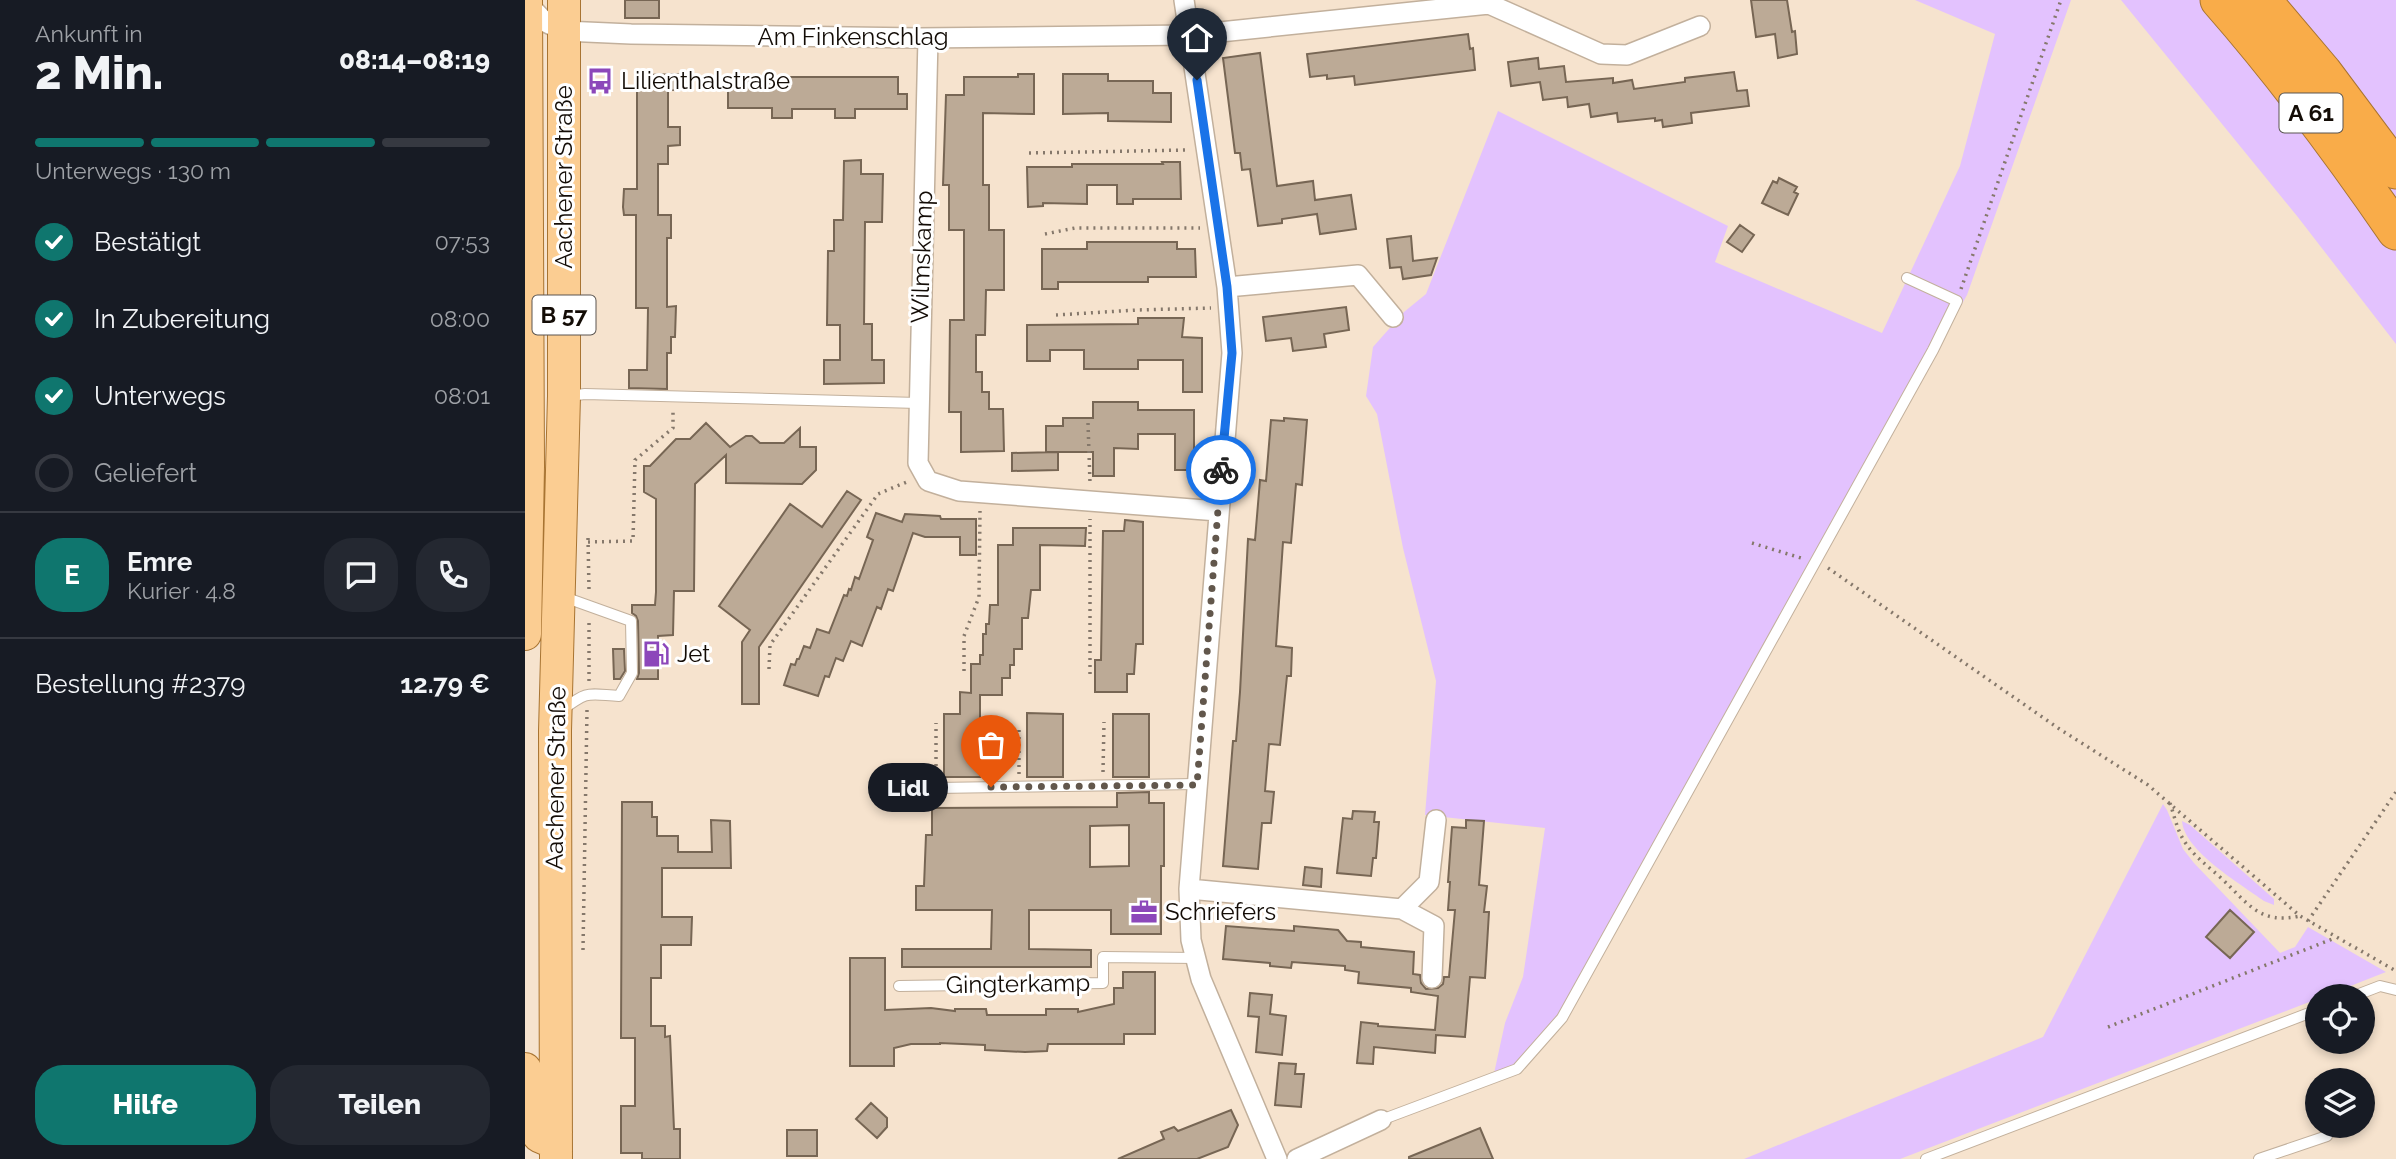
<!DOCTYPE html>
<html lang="de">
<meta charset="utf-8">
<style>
:root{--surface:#171b24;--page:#242831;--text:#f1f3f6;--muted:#9ea1a6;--line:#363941;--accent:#0f766e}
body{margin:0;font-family:Raleway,sans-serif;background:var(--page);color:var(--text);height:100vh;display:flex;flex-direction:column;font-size:26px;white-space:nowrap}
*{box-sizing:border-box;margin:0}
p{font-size:23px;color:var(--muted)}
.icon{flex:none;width:38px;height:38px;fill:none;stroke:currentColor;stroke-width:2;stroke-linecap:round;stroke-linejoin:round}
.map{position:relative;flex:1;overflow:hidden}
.details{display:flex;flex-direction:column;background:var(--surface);width:525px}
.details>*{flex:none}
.fabs{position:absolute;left:1780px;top:984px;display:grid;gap:14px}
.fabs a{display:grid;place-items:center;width:70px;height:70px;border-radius:50%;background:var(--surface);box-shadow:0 4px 10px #0003;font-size:35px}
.pin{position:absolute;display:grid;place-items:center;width:60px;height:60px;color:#fff;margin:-72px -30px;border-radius:50% 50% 50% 0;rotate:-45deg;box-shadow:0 0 7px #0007}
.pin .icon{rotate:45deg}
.courier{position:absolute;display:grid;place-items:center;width:70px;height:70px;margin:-35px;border:5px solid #1a73e8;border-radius:50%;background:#fff;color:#222;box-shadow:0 2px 9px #0007}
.bubble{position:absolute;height:49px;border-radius:24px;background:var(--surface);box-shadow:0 4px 10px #0003;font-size:23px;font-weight:800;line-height:49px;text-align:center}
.summary em{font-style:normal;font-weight:800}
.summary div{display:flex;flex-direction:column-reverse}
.summary{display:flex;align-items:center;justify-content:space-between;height:119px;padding:0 35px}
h1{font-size:46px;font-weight:800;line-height:52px}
.bar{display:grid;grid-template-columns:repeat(4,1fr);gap:10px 7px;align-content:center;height:84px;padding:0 35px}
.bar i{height:9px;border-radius:5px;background:var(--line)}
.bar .selected{background:var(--accent)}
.bar p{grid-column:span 4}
.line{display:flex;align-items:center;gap:18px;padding:0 35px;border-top:2px solid var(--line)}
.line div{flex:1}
.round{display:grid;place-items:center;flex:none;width:74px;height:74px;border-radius:28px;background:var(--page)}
ol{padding:0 35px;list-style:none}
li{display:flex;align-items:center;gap:21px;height:77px}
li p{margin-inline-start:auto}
li .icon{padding:7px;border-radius:50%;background:var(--accent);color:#fff;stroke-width:4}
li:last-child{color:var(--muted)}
li i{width:38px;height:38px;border:4px solid var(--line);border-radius:50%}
.primary-button{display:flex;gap:14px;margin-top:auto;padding:14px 35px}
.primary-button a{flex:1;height:80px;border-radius:28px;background:var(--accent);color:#fff;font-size:28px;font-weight:800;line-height:80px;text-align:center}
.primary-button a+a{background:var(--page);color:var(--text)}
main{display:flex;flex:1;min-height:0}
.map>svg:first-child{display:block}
.green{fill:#e3c2fe}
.building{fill:#bcaa96;stroke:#776654;stroke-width:2;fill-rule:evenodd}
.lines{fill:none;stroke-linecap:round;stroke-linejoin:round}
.lane-casing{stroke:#c2b09c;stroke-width:12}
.street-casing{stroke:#c2b09c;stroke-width:22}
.primary-casing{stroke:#a87432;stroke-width:34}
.highway-casing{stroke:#a87432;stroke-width:39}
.path{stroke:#85786b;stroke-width:3.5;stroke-dasharray:2 5;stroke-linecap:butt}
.lane{stroke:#fff;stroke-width:10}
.street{stroke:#fff;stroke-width:19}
.primary{stroke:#fbcd92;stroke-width:32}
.highway{stroke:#f9ac49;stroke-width:37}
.done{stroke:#62574c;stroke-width:7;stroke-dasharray:0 12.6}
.route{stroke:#1a73e8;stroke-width:9}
.labels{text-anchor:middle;stroke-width:6;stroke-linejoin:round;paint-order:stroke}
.shield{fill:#fff;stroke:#5a5551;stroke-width:2}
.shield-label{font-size:23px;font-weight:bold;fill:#130c06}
.street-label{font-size:24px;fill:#130c06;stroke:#fff}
.poi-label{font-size:24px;fill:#130c06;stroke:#fff;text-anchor:start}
</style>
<main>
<section class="details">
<div class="summary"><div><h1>2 Min.</h1><p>Ankunft in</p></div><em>08:14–08:19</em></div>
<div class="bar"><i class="selected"></i><i class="selected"></i><i class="selected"></i><i></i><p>Unterwegs · 130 m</p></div>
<ol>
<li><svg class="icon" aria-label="check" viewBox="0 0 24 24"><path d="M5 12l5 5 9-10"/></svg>Bestätigt<p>07:53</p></li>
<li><svg class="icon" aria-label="check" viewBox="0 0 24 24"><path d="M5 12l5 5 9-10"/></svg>In Zubereitung<p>08:00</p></li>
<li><svg class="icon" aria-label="check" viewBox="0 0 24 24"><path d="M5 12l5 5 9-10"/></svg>Unterwegs<p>08:01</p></li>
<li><i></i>Geliefert</li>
</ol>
<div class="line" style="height:126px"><b class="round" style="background:var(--accent);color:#fff">E</b><div><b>Emre</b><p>Kurier · 4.8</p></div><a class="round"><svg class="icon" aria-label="chat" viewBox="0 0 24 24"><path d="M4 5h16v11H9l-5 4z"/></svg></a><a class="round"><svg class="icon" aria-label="phone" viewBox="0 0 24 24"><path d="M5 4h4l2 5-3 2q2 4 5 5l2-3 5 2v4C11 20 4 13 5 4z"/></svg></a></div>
<div class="line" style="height:91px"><div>Bestellung #2379</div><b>12.79 €</b></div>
<div class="primary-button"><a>Hilfe</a><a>Teilen</a></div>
</section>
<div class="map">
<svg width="1871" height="1159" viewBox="0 0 1871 1159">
<rect width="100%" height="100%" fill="#f6e3ce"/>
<path class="green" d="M1390 0H1546L1442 295 1290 562 1037 1018 992 1069 968 1078 980 1023 998 977 1020 828 900 815 911 681 878 548 852 414 841 396 848 347 879 312 901 294 973 111 1203 226 1190 262 1357 333 1435 166 1470 34Z
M1596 0H1871V344L1772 216Z
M1638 804 1642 810 1658 849 1669 863 1755 953 1770 947 1783 927 1861 972 1800 996H1792V999L1375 1159H1219L1518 1037Z
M1657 821 1665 825 1749 899V905L1739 901C1716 884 1659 851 1657 821Z"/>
<path class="building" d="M100 0H134V18H100Z
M1226 0H1262L1267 32 1270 31 1272 54 1253 58 1250 34 1231 37Z
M943 34 945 49 948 48 950 70 830 85 829 76 802 79V75L785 77 782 54Z
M735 53 752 186 788 181 790 200 826 195 831 229 795 234 792 214 757 219V223L733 226 725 169 717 170 715 153H710L698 58Z
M1013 58 1014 69 1039 66 1041 82 1088 78V83L1107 80 1109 89 1160 82V78L1209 72 1212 91 1222 90 1224 106 1166 113 1167 123 1138 127 1137 120 1130 121V118L1093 122 1092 113 1066 117 1064 104 1043 107 1042 97 1018 100 1015 82 986 86 983 62Z
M161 74V90H143V127H155V145L143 146V164H133V215H146V238H142V307L151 306 150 337H146V353H142V389L104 388V370H122L123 308H111V215H99L98 207 99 189H112V90H115V75Z
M493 74H509V114L458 113V185H464V230H479V290H461L460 335H451V372H457V392H464V409H478L479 451 436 452V412H424L425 320H439V230H424V185H418L421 95H439V77H493Z
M538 74H583V81H628V93H646V122L583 121V113L538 114Z
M203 77H373V94H382V109H330V118H310V109H267V118H247V108H203Z
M336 160V174H358L357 222H340L339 324H347V360H359V383L299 384V360H315V325H302L303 251H309V220H318L319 161Z
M637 162H655L656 199H608V204H592V185H562V204L518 203V206L503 207 502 167H547V164H638Z
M1254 178 1272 187 1269 192 1273 194 1263 215 1237 203 1248 181 1252 183Z
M1215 225 1229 235 1217 252 1202 242Z
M886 236 888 261 912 258 906 275 878 279 876 267 865 268 862 239Z
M562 242H652V249H670L671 277H623V282H533V289H517V249H562Z
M821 307 824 330 799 334 801 347 768 351 766 338 741 341 738 317Z
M613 318H659L657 337 677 338V392H658V360H613V369H559V350H525V361H502V325L613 324Z
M568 402H613V410H669V470H650V434H613V449L589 448V476H568V452H521V426H538V418H568Z
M759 418 782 420 777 485 771 484 766 543 758 542 751 646 767 648 766 676H762L755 745 744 744 740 791 749 792 746 823H737L733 869 698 866 708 741H711L715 692 723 539 730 540 735 480 741 481 746 420 759 421Z
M181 423 205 447 221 436H227L235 443H259L275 428V447H291V470L277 484 201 483V455L170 484 169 591H149L148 635 133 636V679H112L114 673 113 621 111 616 107 613V605H130L131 592V499L119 492V466H125L151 439H165Z
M533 452V470L487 471V453Z
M322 491 336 500 234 647V704H217V642L225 630 194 606 265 504 297 527Z
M351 513 377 522 380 514 415 516 416 519H451V555H435V537H400L388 533 368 591 363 589 356 609 352 607 337 646 326 641 318 661 311 658 304 677 300 676 293 696 259 685 266 664 270 665 272 659H274L279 646 285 648 292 629 304 633 319 595 322 596 324 589 326 590 330 577 334 579 348 540 342 537Z
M600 520 618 522V644H611L609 674H602V692H570V660H576L578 531H599Z
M488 528H561L560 546 515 545V590H506L503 618H497V649H489V665H485V678H477V695H455V777H419V714H435V692L446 693V664H455V655H458V634H461V624H464L465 605H473V545H488Z
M88 649H99L100 671 95 679H89Z
M502 713 538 714V777H502Z
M588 714H624V777H588Z
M624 792V803H639V866H636V934H586V910H504V949L566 950V967H377V949H466L467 910H391V886H399L401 835H407V808L592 807V793ZM604 825V866L565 867V826Z
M97 802H127V817H132V836H153V852H187L186 820 205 821 206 868H137V917H167L166 945H136V978H126V1026H140V1037L145 1036 149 1129H155V1159H117V1153H96V1106H110V1038H96Z
M828 811 850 812 849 822H854L851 858H848L846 876 812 873 818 818 827 819Z
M941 820 959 821 954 885 962 886 959 912H964L960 978 945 977 940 1037 911 1035 910 1053 849 1047 848 1064 832 1063 836 1022 853 1024V1026L910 1030 913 996 886 992V988L833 983 834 972 820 970V966L767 962 766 968 745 966V963L698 959 701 926 769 931V926L813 930 822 941 836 942V947L889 952 888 974 895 975 896 983 901 989 913 988 918 984 919 977H924L930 910H923L925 882H923L927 827 941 828Z
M780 867 797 869 796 887 778 885Z
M1705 910 1729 932 1705 958 1681 937Z
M325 958H360V1010L406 1008 430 1011V1009H461L462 1015H521V1009H553V1012L589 1004V988H598V972H630V1034H599V1044H523L522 1051 500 1052 460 1050V1045L415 1043V1044H386L369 1048V1066H325Z
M725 993 747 995 745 1014 761 1016 757 1055 731 1052 734 1017 723 1016Z
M754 1063 771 1064 770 1074H779L776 1107 750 1105Z
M346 1103 362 1118V1127L352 1138 331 1119Z
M706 1110 713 1125 703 1147 672 1159H593L639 1139 636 1132 649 1127 653 1131Z
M955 1128 968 1159H884V1157Z
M262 1130H292V1156H262Z"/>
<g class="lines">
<g class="lane-casing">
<path id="lane" d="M43 396 60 394 393 403
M37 710C64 690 62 694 94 696L107 673 106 621 39 597
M411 788 672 784
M374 986 578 983V957L672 958
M1829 996 1855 986 1871 990
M856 1120 992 1069 1037 1018 1408 350 1432 301 1382 278
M1401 1159 1792 1010
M1734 1159 1802 1136"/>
</g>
<g class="street-casing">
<path id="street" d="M659 0 702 287 707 353 664 889 666 940 676 979 752 1159
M1 2 20 22 39 31 106 34 394 38 666 35 964 4 1076 54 1102 55 1175 26
M403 38 393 463 403 481 434 491 693 511
M702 287 833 275 868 317
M664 889 877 909
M907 978 909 926 877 909 904 882 911 820
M772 1159 856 1120"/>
</g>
<g class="primary-casing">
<path id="primary" d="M0 634 3 466 1 0
M0 1069 9 1129 14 1136 21 1139 31 1132
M31 1159 30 731 39 396V0"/>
</g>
<g class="highway-casing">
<path id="highway" d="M1694 0C1758 73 1816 151 1871 231
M1737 0 1798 72 1871 170"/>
</g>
<path class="path" d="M504 153 663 150
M520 234 550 228H675
M1436 289 1536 0
M531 315 612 310 686 308
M563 423 565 483
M63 538 64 590
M63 542 108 541 110 460 148 428V410
M1227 543 1276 558
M1303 568 1533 728 1623 785 1775 916 1871 971
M244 669 245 645 353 494 384 481
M439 671V636L454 597 455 511
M565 674V519
M64 681V622
M578 772 579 722
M411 773V723
M494 774V727
M1645 803C1649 815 1652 829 1658 839 1668 856 1682 865 1696 878 1723 903 1734 925 1775 916
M1783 921 1871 792
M58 950 62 710
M1583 1027 1810 938"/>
<use href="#lane" class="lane"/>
<use href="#street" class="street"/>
<use href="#primary" class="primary"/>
<use href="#highway" class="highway"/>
</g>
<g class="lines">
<path class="done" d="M466 787 672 785 696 470"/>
<path class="route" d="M672 80 702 287 707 353 696 470"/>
</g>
<defs>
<g id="bus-bare" transform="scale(2.1)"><path d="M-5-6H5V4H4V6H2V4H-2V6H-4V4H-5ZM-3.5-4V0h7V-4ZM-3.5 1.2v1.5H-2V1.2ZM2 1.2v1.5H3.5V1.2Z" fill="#8c47ba" stroke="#fff" stroke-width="2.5" paint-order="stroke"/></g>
<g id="fuel-bare" transform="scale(2.1)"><path d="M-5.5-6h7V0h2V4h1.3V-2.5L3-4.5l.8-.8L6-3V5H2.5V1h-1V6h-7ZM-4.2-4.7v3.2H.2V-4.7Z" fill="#8c47ba" stroke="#fff" stroke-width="2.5" paint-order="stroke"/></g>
<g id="office-bare" transform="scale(2.1)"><path d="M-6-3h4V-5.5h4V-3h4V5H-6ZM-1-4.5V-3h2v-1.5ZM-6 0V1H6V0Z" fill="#8c47ba" stroke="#fff" stroke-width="2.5" paint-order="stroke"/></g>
</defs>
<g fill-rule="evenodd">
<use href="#bus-bare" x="75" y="81"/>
<use href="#fuel-bare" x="131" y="654"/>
<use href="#office-bare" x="619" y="912"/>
</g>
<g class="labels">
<g class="shield">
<rect x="1754.5" y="93.5" width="63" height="39" rx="5"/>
<rect x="7.5" y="295.5" width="63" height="39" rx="5"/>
</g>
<g class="shield-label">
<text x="1786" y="121">A 61</text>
<text x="39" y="323">B 57</text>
</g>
<g class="street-label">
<text x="328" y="45">Am Finkenschlag</text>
<text transform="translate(39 177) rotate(-90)" y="8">Aachener Straße</text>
<text transform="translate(397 257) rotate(-88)" y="8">Wilmskamp</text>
<text transform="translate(31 778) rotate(-89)" y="8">Aachener Straße</text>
<text transform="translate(493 984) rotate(-1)" y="8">Gingterkamp</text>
</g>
<g class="poi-label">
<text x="96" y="89">Lilienthalstraße</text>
<text x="152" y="662">Jet</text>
<text x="640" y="920">Schriefers</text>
</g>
</g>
</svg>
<div class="fabs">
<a><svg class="icon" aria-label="locate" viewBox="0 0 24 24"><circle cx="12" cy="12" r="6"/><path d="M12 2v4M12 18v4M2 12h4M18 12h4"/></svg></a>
<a><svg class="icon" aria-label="layers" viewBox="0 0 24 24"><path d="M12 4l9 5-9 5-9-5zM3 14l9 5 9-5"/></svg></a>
</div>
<div class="pin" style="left:466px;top:787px;background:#ea580c"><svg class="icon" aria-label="bag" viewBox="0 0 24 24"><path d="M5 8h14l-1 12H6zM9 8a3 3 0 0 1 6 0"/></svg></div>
<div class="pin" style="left:672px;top:80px;background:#1f2937"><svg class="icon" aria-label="home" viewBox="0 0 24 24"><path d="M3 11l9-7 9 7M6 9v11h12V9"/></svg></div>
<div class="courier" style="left:696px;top:470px"><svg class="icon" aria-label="bike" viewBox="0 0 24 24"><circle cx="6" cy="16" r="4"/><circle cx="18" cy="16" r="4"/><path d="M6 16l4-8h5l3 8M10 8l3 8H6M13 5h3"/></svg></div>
<div class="bubble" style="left:343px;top:763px;width:80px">Lidl</div>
</div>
</main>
